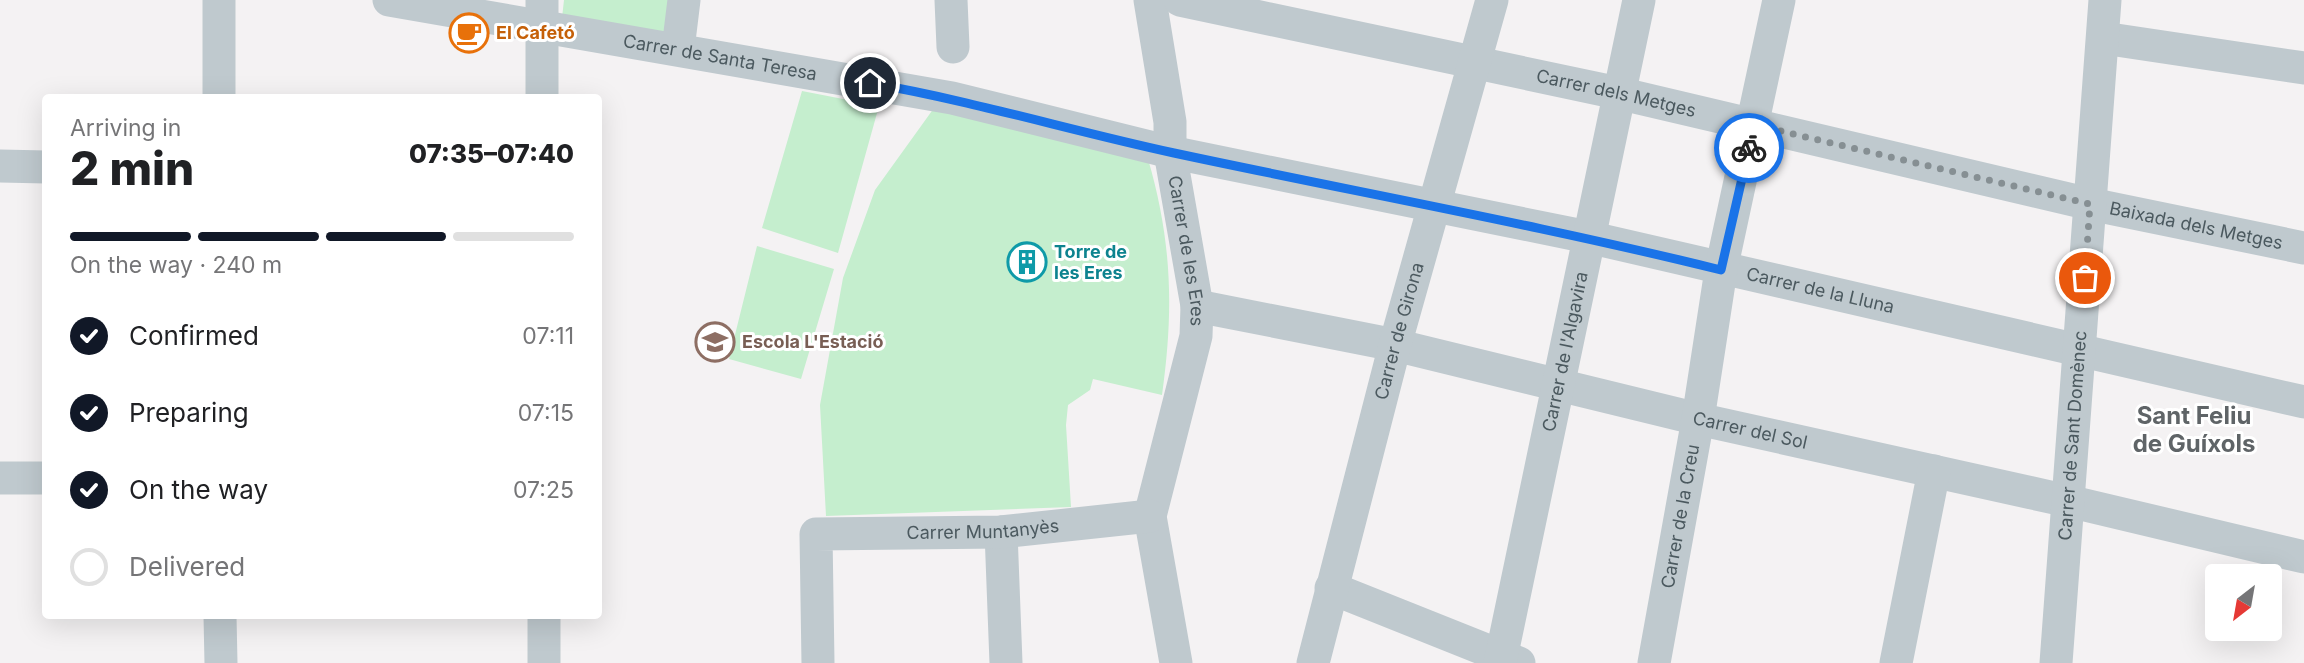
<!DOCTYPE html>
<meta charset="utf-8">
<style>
:root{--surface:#fff;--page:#f2f2f2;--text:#202124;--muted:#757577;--line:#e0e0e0;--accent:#111827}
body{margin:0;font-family:Inter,sans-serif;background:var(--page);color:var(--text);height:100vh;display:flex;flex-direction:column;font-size:26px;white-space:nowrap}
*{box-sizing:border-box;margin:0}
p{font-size:23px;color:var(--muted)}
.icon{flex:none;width:38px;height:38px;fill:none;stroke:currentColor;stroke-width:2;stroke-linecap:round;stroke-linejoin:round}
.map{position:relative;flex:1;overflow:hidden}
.side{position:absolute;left:42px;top:94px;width:560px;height:525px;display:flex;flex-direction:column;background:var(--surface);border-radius:7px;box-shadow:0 7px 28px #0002}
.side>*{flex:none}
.needle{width:46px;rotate:211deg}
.buttons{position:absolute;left:2205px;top:564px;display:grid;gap:14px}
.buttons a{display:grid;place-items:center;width:77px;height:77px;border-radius:7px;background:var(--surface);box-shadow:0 7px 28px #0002;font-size:35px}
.pin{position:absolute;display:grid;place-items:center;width:60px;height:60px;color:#fff;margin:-30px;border:4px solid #fff;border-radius:50%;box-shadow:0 2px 7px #0007}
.courier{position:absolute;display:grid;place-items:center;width:70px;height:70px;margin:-35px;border:5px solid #1a73e8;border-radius:50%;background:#fff;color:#222;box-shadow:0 2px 9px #0007}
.head em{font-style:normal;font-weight:800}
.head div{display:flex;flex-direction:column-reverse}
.head{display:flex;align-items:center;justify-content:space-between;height:119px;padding:0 28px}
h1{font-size:46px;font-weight:800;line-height:52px}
.bar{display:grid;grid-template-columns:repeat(4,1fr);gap:10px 7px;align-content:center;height:84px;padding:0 28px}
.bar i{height:9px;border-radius:5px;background:var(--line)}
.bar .active{background:var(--accent)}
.bar p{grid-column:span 4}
ol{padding:0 28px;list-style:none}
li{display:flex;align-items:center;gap:21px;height:77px}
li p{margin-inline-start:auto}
li .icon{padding:7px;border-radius:50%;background:var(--accent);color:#fff;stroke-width:4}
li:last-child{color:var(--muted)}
li i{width:38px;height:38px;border:4px solid var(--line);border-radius:50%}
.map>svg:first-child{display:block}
.green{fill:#c5eece}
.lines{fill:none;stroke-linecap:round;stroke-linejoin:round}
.minor{stroke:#bfc9ce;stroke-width:33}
.done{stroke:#868f93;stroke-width:7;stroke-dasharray:0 12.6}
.route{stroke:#1a73e8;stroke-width:9}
.labels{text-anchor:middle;stroke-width:6;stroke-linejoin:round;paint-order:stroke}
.food-label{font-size:18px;font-weight:bold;fill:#c56008;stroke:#fff;text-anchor:start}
.street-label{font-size:18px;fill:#4b595f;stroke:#fff}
.culture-label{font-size:18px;font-weight:bold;fill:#0d838f;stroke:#fff;text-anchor:start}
.education-label{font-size:18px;font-weight:bold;fill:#785e54;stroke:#fff;text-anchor:start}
.district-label{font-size:24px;font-weight:bold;fill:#5f6467;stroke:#fff}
</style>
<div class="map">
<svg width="2304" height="663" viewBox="0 0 2304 663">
<rect width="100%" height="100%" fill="#f4f2f3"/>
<path class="green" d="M564 0H675L672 37 562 18Z
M802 91 879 106 838 253 762 228Z
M934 108 1148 159C1172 241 1174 310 1162 395L1093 379 1090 390 1068 405 1066 425 1071 507 826 516 820 405 843 278 875 190Z
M757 246 834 269 801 379 729 359Z"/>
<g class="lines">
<g class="minor">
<path d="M219 0V98"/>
<path id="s1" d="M389 0 952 98 1170 152 1588 237 2304 402"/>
<path d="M542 0V98"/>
<path d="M951 0 953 47"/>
<path id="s2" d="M1150 0 1170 122V152L1197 306 1196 336 1150 516 1176 663"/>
<path id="s3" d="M1180 0 1618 93 2090 204 2304 248"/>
<path d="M2103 38 2304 68"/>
<path d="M678 49 684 0"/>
<path d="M0 166 46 167"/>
<path id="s4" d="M1197 306 1395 345 1698 419 2068 501 2304 557"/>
<path d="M0 478H46"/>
<path d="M1001 532 1006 663"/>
<path d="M1331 588 1519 663"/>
<path d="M220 616 221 663"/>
<path d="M544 616V663"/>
<path id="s5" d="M818 663 816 534 1001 532 1150 516"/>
<path id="s6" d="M1313 663 1395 345 1492 0"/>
<path id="s7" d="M1500 663 1639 0"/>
<path id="s8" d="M1654 663 1698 419 1721 270 1779 0"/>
<path d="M1896 663 1934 471"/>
<path id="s9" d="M2056 663 2105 0"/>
</g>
</g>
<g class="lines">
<path class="done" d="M1749 148 1755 125 2090 204 2085 278"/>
<path class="route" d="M870 83C973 101 1072 131 1174 153 1356 192 1540 225 1721 270L1749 148"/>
</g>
<defs>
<g id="cafe-ring" transform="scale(2.0125)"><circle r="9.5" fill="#fff" stroke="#e8710a" stroke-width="1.5"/><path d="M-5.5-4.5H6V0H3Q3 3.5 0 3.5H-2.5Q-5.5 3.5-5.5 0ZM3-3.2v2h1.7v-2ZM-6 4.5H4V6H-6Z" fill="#e8710a"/></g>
<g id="building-ring" transform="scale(2.0125)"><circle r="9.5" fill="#fff" stroke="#0f9aa8" stroke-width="1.5"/><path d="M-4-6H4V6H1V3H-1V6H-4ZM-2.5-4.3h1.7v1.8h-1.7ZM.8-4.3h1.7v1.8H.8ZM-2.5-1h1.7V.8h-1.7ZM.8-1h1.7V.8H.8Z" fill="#0f9aa8"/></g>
<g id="school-ring" transform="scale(2.0125)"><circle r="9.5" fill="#fff" stroke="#8d6e63" stroke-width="1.5"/><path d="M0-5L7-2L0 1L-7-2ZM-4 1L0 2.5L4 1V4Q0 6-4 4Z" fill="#8d6e63"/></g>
</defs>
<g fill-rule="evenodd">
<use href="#cafe-ring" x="469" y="33"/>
<use href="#building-ring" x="1027" y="262"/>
<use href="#school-ring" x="715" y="342"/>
</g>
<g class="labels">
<g class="food-label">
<text x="496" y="39">El Cafetó</text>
</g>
<g class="street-label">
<text dy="6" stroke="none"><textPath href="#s1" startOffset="336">Carrer de Santa Teresa</textPath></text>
<text dy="6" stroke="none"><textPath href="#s3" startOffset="446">Carrer dels Metges</textPath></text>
<text dy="6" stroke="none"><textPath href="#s3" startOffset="1041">Baixada dels Metges</textPath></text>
<text dy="6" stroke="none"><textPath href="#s2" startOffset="254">Carrer de les Eres</textPath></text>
<text dy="6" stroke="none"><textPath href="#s1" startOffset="1461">Carrer de la Lluna</textPath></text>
<text dy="6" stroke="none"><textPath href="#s6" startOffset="343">Carrer de Girona</textPath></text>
<text dy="6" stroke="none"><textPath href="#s7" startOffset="318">Carrer de l'Algavira</textPath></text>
<text dy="6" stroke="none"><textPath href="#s4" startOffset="567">Carrer del Sol</textPath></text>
<text dy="6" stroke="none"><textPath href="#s9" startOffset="228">Carrer de Sant Domènec</textPath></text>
<text dy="6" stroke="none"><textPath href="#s8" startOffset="149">Carrer de la Creu</textPath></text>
<text dy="6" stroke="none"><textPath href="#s5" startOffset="296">Carrer Muntanyès</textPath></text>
</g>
<g class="culture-label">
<text x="1054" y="258">Torre de<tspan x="1054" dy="21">les Eres</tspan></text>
</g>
<g class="education-label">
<text x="742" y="348">Escola L'Estació</text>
</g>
<g class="district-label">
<text x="2194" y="424">Sant Feliu<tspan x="2194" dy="28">de Guíxols</tspan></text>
</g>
</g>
</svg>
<div class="buttons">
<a><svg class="needle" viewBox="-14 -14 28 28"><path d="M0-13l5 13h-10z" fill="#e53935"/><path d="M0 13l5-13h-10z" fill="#757577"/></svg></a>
</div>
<div class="pin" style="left:2085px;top:278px;background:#ea580c"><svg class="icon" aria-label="bag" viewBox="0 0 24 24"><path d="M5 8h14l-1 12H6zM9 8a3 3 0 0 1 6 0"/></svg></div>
<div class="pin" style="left:870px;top:83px;background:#1f2937"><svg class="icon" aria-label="home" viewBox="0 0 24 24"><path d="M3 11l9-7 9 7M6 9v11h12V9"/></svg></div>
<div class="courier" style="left:1749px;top:148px"><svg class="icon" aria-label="bike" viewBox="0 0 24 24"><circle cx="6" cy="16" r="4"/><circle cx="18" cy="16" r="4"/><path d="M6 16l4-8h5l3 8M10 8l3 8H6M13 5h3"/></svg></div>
<section class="side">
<div class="head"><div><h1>2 min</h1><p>Arriving in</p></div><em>07:35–07:40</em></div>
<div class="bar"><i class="active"></i><i class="active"></i><i class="active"></i><i></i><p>On the way · 240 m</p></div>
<ol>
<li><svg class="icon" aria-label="check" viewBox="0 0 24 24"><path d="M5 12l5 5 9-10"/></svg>Confirmed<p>07:11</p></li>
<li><svg class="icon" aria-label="check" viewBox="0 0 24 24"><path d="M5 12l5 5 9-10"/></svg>Preparing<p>07:15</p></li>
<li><svg class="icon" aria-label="check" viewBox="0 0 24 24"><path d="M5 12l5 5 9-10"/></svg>On the way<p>07:25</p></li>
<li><i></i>Delivered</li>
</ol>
</section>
</div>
